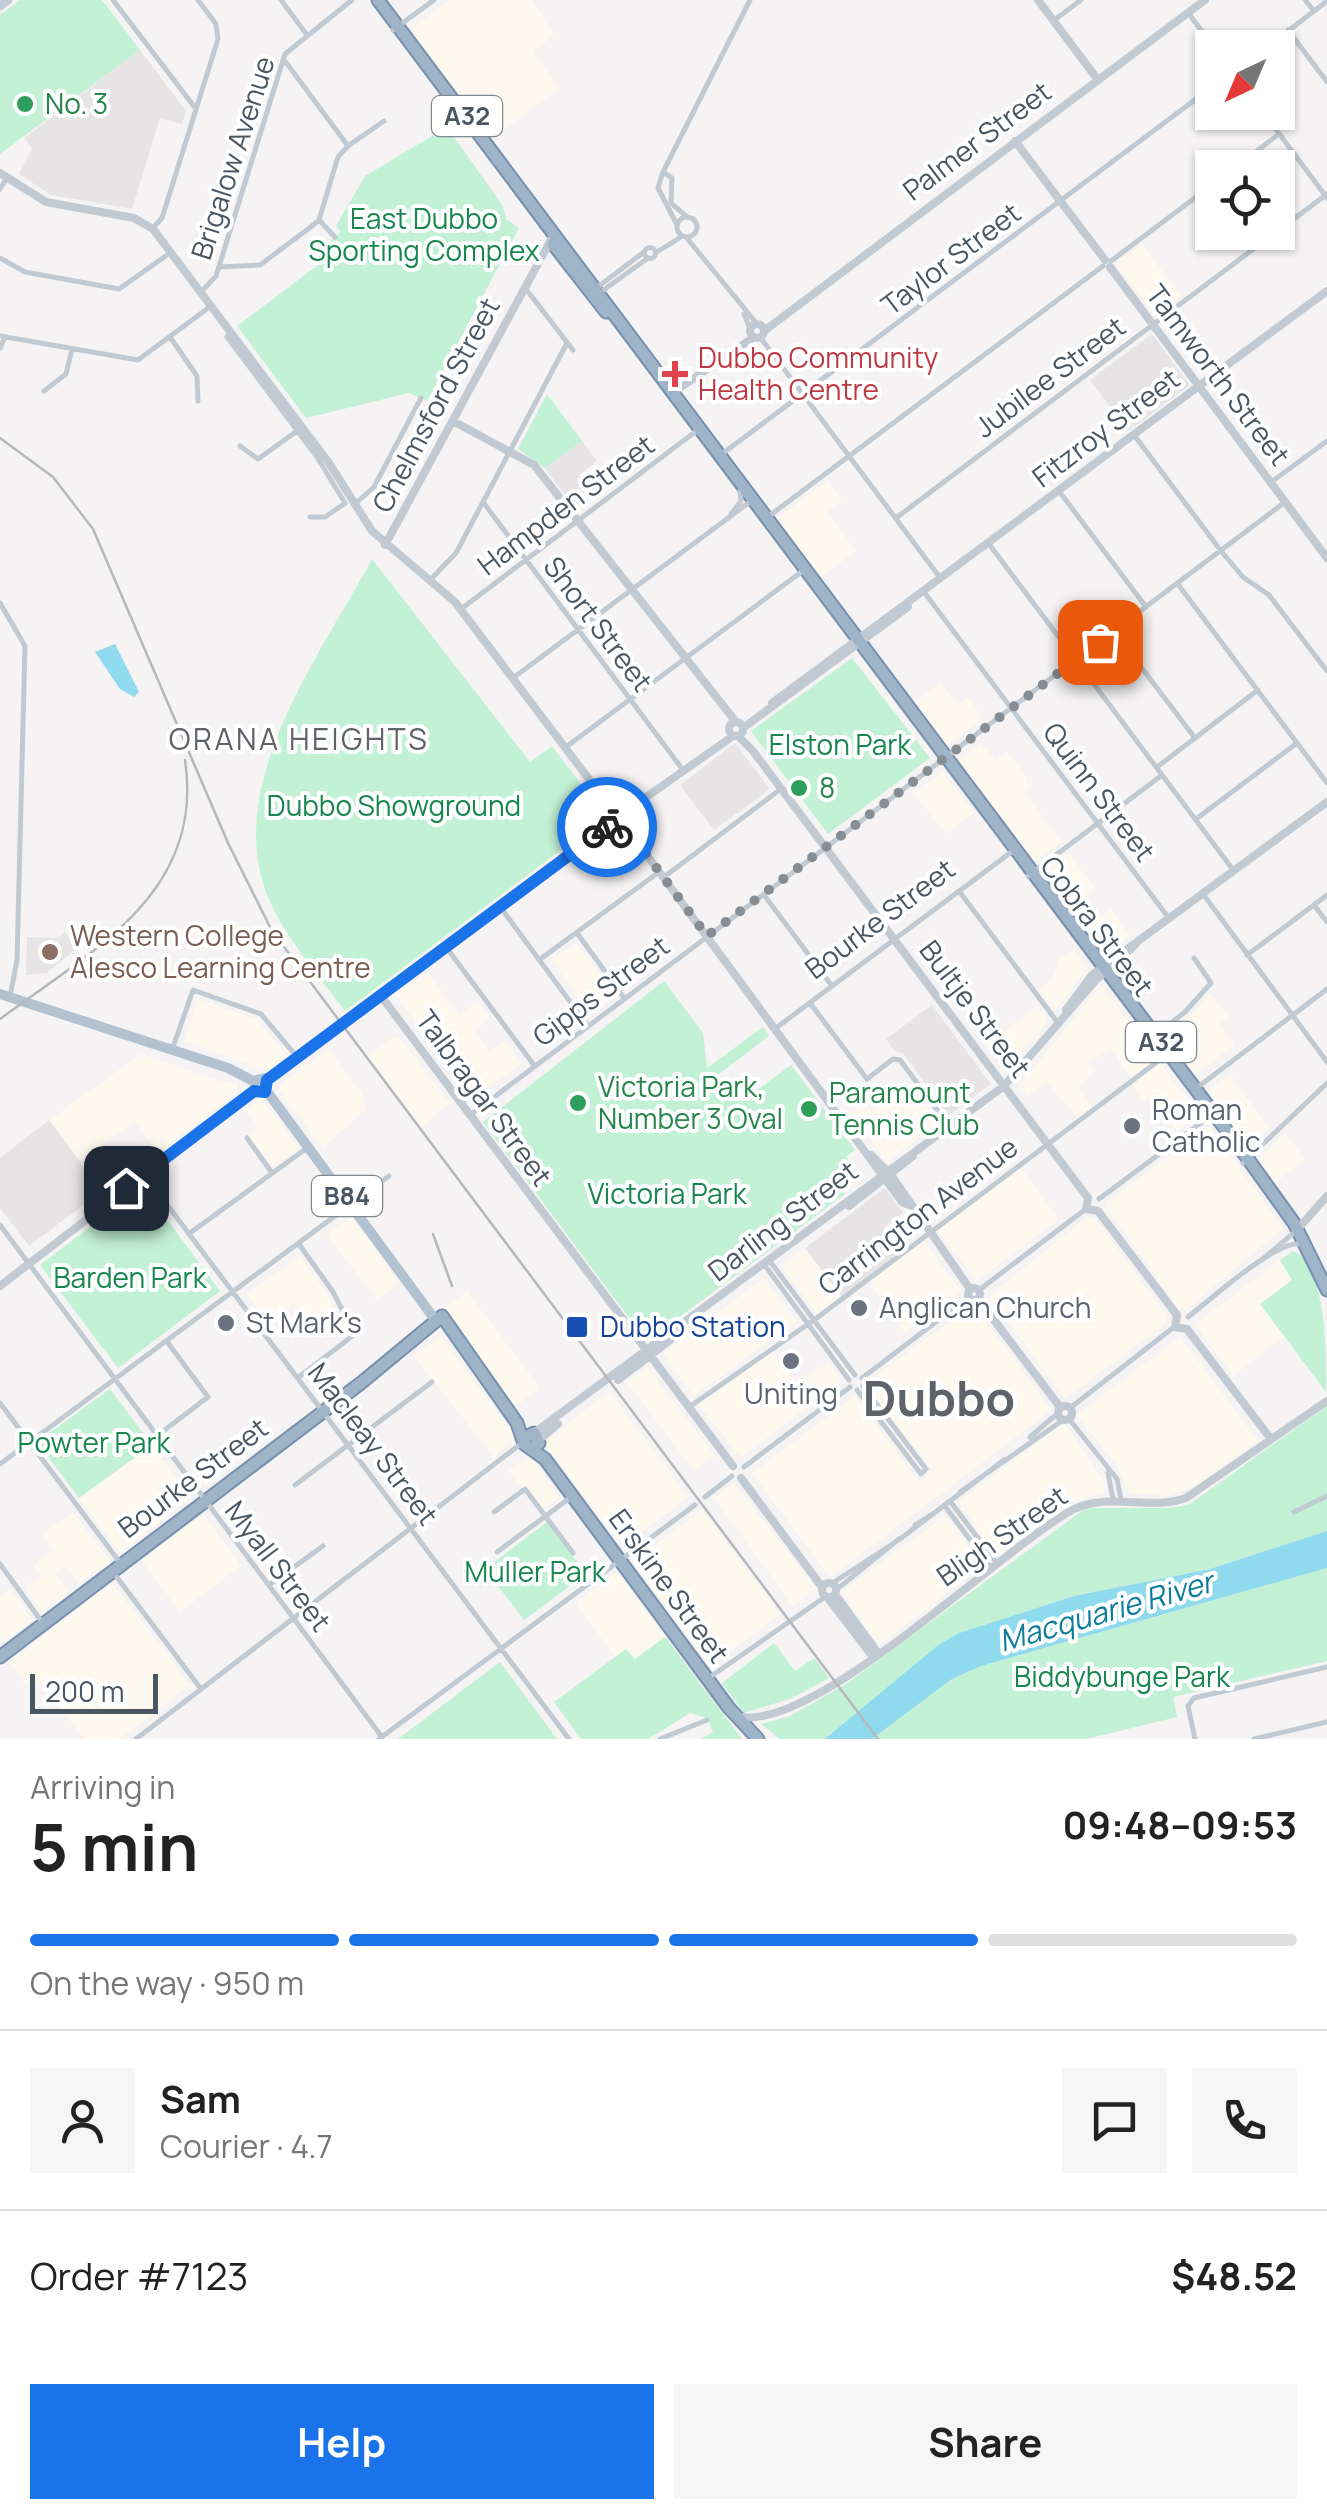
<!DOCTYPE html>
<meta charset="utf-8">
<style>
:root{--surface:#fff;--page:#f6f6f6;--text:#222;--muted:#767676;--line:#e0e0e0;--accent:#1a73e8}
body{margin:0;font-family:Manrope,sans-serif;background:var(--page);color:var(--text);height:100vh;display:flex;flex-direction:column;font-size:38px;white-space:nowrap}
*{box-sizing:border-box;margin:0}
p{font-size:32px;color:var(--muted)}
.icon{flex:none;width:55px;height:55px;fill:none;stroke:currentColor;stroke-width:2;stroke-linecap:round;stroke-linejoin:round}
.map{position:relative;height:1739px;overflow:hidden}
.side{display:flex;flex-direction:column;background:var(--surface);flex:1}
.side>*{flex:none}
.needle{width:65px;rotate:224deg}
.controls{position:absolute;left:1195px;top:30px;display:grid;gap:20px}
.controls a{display:grid;place-items:center;width:100px;height:100px;border-radius:0px;background:var(--surface);box-shadow:0 2px 8px #0004;font-size:50px}
.scale{position:absolute;left:30px;bottom:25px;width:128px;box-sizing:border-box;padding-left:10px;border:5px solid #4a5661;border-top:0;font-size:28px;line-height:35px;white-space:nowrap;color:#4a5661;-webkit-text-stroke:8px #fff;paint-order:stroke}
.pin{position:absolute;display:grid;place-items:center;width:85px;height:85px;color:#fff;margin:-42px;border-radius:20px;box-shadow:0 5px 15px #0006}
.courier{position:absolute;display:grid;place-items:center;width:100px;height:100px;margin:-50px;border:8px solid #1a73e8;border-radius:50%;background:#fff;color:#222;box-shadow:0 2px 12px #0007}
.overview em{font-style:normal;font-weight:700}
.overview div{display:flex;flex-direction:column-reverse}
.overview{display:flex;align-items:center;justify-content:space-between;height:170px;padding:0 30px}
h1{font-size:65px;font-weight:700;line-height:75px}
.bar{display:grid;grid-template-columns:repeat(4,1fr);gap:15px 10px;align-content:center;height:120px;padding:0 30px}
.bar i{height:12px;border-radius:8px;background:var(--line)}
.bar .on{background:var(--accent)}
.bar p{grid-column:span 4}
.line{display:flex;align-items:center;gap:25px;padding:0 30px;border-top:2px solid var(--line)}
.line div{flex:1}
.round{display:grid;place-items:center;flex:none;width:105px;height:105px;border-radius:0px;background:var(--page)}
.action{display:flex;gap:20px;margin-top:auto;padding:20px 30px}
.action a{flex:1;height:115px;border-radius:0px;background:var(--accent);color:#fff;font-size:40px;font-weight:700;line-height:115px;text-align:center}
.action a+a{background:var(--page);color:var(--text)}
.map>svg:first-child{display:block}
.commercial{fill:#fdf9ef}
.education{fill:#e6e4e5}
.green{fill:#c3f1d5}
.water{fill:#90daee}
.lines{fill:none;stroke-linecap:round;stroke-linejoin:round}
.trunk-casing{stroke:#7690ad;stroke-width:15}
.minor{stroke:#c1cad2;stroke-width:5}
.tertiary{stroke:#c1cad2;stroke-width:8}
.secondary{stroke:#c1cbd6;stroke-width:9}
.primary{stroke:#b3c2d1;stroke-width:10}
.trunk{stroke:#9fb4c9;stroke-width:11}
.rail{stroke:#b5b8bd;stroke-width:2.5}
.done{stroke:#868d94;stroke-width:10;stroke-dasharray:0 18}
.route{stroke:#1a73e8;stroke-width:12}
.leisure-dot{fill:#2e9e5b;stroke:#fff;stroke-width:4}
.health-dot{fill:#e0444e;stroke:#fff;stroke-width:4}
.education-dot{fill:#8d6e63;stroke:#fff;stroke-width:4}
.worship-dot{fill:#6b7280;stroke:#fff;stroke-width:4}
.transit-dot{fill:#1a4fb4;stroke:#fff;stroke-width:4}
.labels{text-anchor:middle;stroke-width:8;stroke-linejoin:round;paint-order:stroke}
.shield{fill:#fff;stroke:#808990;stroke-width:2.5}
.shield-label{font-size:25px;font-weight:bold;fill:#4a5661}
.leisure-label{font-size:28px;fill:#27864d;stroke:#fff;text-anchor:start}
.street-label{font-size:28px;fill:#4a5661;stroke:#fff}
.park-label{font-size:28px;fill:#17864f;stroke:#fff}
.health-label{font-size:28px;fill:#be3a42;stroke:#fff;text-anchor:start}
.education-label{font-size:28px;fill:#785e54;stroke:#fff;text-anchor:start}
.worship-label{font-size:28px;fill:#5b616d;stroke:#fff;text-anchor:start}
.transit-label{font-size:28px;fill:#164399;stroke:#fff;text-anchor:start}
.neighbourhood-label{font-size:30px;letter-spacing:2.5px;fill:#5f6368;stroke:#fff}
.water-label{font-size:30px;font-style:italic;fill:#0c7c9b;stroke:#fff}
.town-label{font-size:48px;font-weight:bold;fill:#5f6368;stroke:#fff}
</style>
<div class="map">
<svg width="1327" height="1739" viewBox="0 0 1327 1739">
<rect width="100%" height="100%" fill="#f5f3f3"/>
<path class="commercial" d="M450 0H532L554 35 533 52 560 88 492 139 413 35 415 26Z
M1142 244 1181 296 1155 315 1115 264Z
M828 480 842 500 827 512 856 551 820 578 776 519Z
M941 683 958 704 968 697 983 718 946 745 915 702Z
M981 743 995 761 1007 752 1026 776 1029 787 1024 792 1062 842 1034 863 958 761Z
M942 772 974 813 946 834 914 793Z
M1069 853 1096 890 1070 910 1042 874Z
M1111 909 1130 936 1104 955 1084 929Z
M576 943 617 995 589 1015 552 960Z
M1074 949 1088 968 1055 1011 1039 990 1052 979 1059 960Z
M428 972 459 1015 478 1002 490 1018 474 1031 489 1051 506 1040 522 1063 472 1100 396 995Z
M1101 985 1157 1059 1131 1078 1110 1048 1089 1063 1094 1070 1078 1088 1092 1107 1078 1118 1047 1083 1027 1097 1019 1086Z
M1210 993 1228 1016 1220 1024 1235 1044 1195 1076 1164 1036 1185 1021Z
M198 999 257 1019 286 1055 267 1070 184 1041Z
M1037 1006 1048 1020 1006 1070 985 1045Z
M398 1036 450 1103 421 1126 367 1054Z
M328 1048 362 1094 367 1108 323 1148 277 1087Z
M141 1054 220 1081 237 1082V1093L158 1152 134 1121 80 1162 49 1120Z
M1160 1063 1198 1114 1177 1131 1151 1096 1143 1100 1131 1083Z
M1230 1074 1269 1128 1247 1149 1207 1093Z
M911 1084 939 1123 887 1162 850 1112 865 1103 872 1112Z
M261 1098 298 1148 273 1167 248 1135 258 1127 246 1110Z
M1205 1128H1210L1283 1228 1186 1310 1178 1308 1105 1204Z
M1285 1133 1305 1159 1274 1184 1257 1161Z
M1021 1168 1059 1219 977 1281 937 1230Z
M1088 1216 1095 1218 1168 1317 1165 1324 1065 1399 989 1296Z
M351 1217 400 1283 377 1300 327 1235Z
M923 1240 961 1291 905 1333 869 1282Z
M805 1248 842 1297 818 1315 781 1266Z
M300 1255 332 1301 336 1318 316 1333 294 1303 268 1321 247 1294Z
M1280 1260 1292 1280 1261 1304 1285 1336 1233 1376 1195 1324Z
M764 1278 797 1321 694 1396 663 1353Z
M467 1291 540 1388 516 1406 444 1309Z
M969 1307H975L1052 1410 830 1577 752 1473 855 1396 918 1480 925 1478 932 1470 869 1389V1381Z
M440 1336 516 1437 494 1458 414 1356Z
M1180 1337 1258 1441 1195 1486 1169 1496 1129 1493 1116 1464 1076 1415Z
M773 1351 797 1383 829 1362 842 1380 741 1458 699 1405Z
M646 1366 715 1456 694 1471 627 1382Z
M609 1391 689 1497 622 1546 544 1443Z
M1061 1425H1066L1107 1486 1103 1493 1069 1504 997 1556 958 1502Z
M152 1445 191 1498 120 1553 79 1498Z
M529 1455 560 1497 543 1510 508 1471Z
M733 1482 816 1588 793 1606 714 1498Z
M702 1510 780 1614 711 1667 632 1562Z
M73 1512 110 1561 79 1584 65 1566 55 1573 69 1592 42 1612 25 1587 40 1576 33 1565 53 1550 42 1535Z
M203 1514 241 1566 180 1612 141 1560Z
M946 1515 983 1566 879 1645 841 1592Z
M617 1572 665 1637 634 1660 626 1649 615 1657 576 1603Z
M112 1583 190 1685 120 1739H84L39 1679 27 1687 9 1662Z
M10 1589 32 1620 0 1645V1596Z"/>
<path class="education" d="M140 50 186 111 182 124 160 118 132 209 51 195 19 174 32 148 24 138Z
M1152 334 1190 385 1128 431 1090 380Z
M582 441 597 461 579 475 595 496 576 510 545 468Z
M735 743 770 789 714 830 680 785Z
M65 932 77 948 47 973 26 975 27 937 57 938Z
M932 1005 991 1084 949 1115 903 1053 894 1051 886 1039Z
M49 1120 102 1191 29 1246 0 1208V1158Z
M885 1188 903 1213 883 1228 900 1252 842 1297 805 1248Z"/>
<path class="green" d="M20 0H102L140 50 0 154V15Z
M447 127 503 206 506 219 519 228 427 401 409 393 306 418 237 326 322 262 331 240 341 232 336 226 365 176Z
M547 394 582 441 545 468 518 449Z
M372 559 530 762 552 746 603 813 601 820 345 1011C318 975 286 939 268 897 222 785 320 656 372 559Z
M852 658 930 758 828 834 751 731Z
M664 981 703 1033 707 1068 763 1027 769 1036 707 1083 722 1103 734 1094 741 1102 791 1065 855 1150 846 1157 855 1169 838 1181 845 1194 650 1339 630 1319 483 1122Z
M143 1187 220 1291 118 1368 40 1265Z
M1293 1251C1327 1264 1327 1361 1326 1392L1260 1304 1292 1280 1280 1260Z
M110 1389 152 1445 79 1498 37 1442Z
M1327 1406V1531L1210 1569 1074 1596 959 1633 825 1739H780L761 1724 790 1716 846 1684 1086 1508H1171L1190 1504Z
M547 1522 586 1574 524 1620 485 1569Z
M1327 1568V1661L1173 1697 1177 1717 1086 1739H872L952 1679 981 1666Z
M665 1637 742 1739H701L713 1732 708 1718 690 1713 648 1739H581L554 1702 626 1649 635 1659Z
M774 1643 795 1671 814 1658 829 1678 792 1698 744 1713 722 1683Z
M500 1662 557 1739H398Z"/>
<path class="water" d="M115 644 139 692 134 697 120 689 95 652Z
M1327 1531V1568L981 1666 952 1679 872 1739H825L937 1646 959 1633 1074 1596 1210 1569Z"/>
<g class="lines">
<g class="trunk-casing">
<path id="trunk" d="M378 0 1248 1159 1294 1223 1327 1290
M553 244 606 312
M531 1449 545 1459 729 1708 758 1739
M0 1657 361 1383 442 1316 517 1423 524 1444 531 1449 539 1443 534 1433 524 1438"/>
</g>
<path class="minor" d="M113 0 196 109
M281 0 307 35
M1305 0 1314 11
M1189 14 1214 48
M1053 21 1081 0
M393 30 434 0
M1288 30 1327 82
M1266 48 1327 1
M1263 112 1327 198
M348 146 384 121
M1235 168 1279 134
M663 172 750 0
M0 189 7 178
M677 227a10 10 0 1 1 20 0a10 10 0 1 1-20 0Z
M319 220 335 237
M677 225 658 188 663 172 672 178 671 203 687 217
M153 228 162 218 218 39 216 24 198 0
M1278 231 1327 194
M686 237 757 324
M644.5 253a5.5 5.5 0 1 1 11 0a5.5 5.5 0 1 1-11 0Z
M657 252 681 237
M0 258 25 272 119 289 170 253
M1111 261 1212 185
M219 267 260 265 312 226 319 220 338 157 348 146 285 61
M526 289 573 350
M595 289 644 252
M201 292 216 276 285 54 352 0
M598 294 648 258
M744 314 750 329
M231 331 227 337 317 457 345 503
M0 336 138 360 211 306
M170 337 197 376 198 401
M760 337 941 579
M0 348 5 337
M44 391 66 374 72 349
M1134 435 1221 551 1243 577 1269 595 1327 671
M240 446 258 459 300 429
M722 454 1212 87
M1270 483 1327 441
M1059 491 1146 607
M483 502 683 770
M356 503 374 487 421 398
M731 514 741 501 740 491
M769 516 1103 266
M310 517H325L344 504
M896 518 1276 232
M989 544 1234 871
M430 580 456 553 567 343
M1177 583 1327 783
M924 592 1168 917
M0 603 25 646 17 960 10 997
M461 609 695 432
M1135 659 1195 738
M513 678 751 501
M566 747 804 570
M1157 767 1258 690
M1196 819 1297 743
M1028 876 1162 775
M664 877 782 788
M959 891 1058 1023
M1203 894 1327 1062
M764 895 832 986
M1314 905 1327 922
M501 908 588 1026
M577 933 625 999
M446 947 534 1065
M1247 955 1327 895
M539 960 659 872
M810 1003 867 1079 893 1059 900 1060 949 1126
M776 1028 1014 850
M1151 1039 1185 1012 1211 983 1194 958
M172 1050 193 990 261 1014 298 1058
M1198 1087 1327 989
M469 1116 1285 502
M247 1138 272 1173
M1243 1163 1327 1083
M144 1174 569 1739
M1099 1199 1213 1114
M0 1225 382 1737
M190 1233 307 1148
M299 1244 333 1292 355 1334 299 1377
M1264 1258 1297 1230
M769 1260 855 1375
M764 1264 849 1380
M979 1290 1086 1209
M1188 1317C1209 1301 1277 1239 1301 1244
M862 1378 969 1297
M863 1386 926 1469 921 1474
M857 1390 921 1474
M0 1403 121 1564
M689 1407 814 1320 1169 1053
M1070 1408 1174 1327
M1069 1419 1117 1479 1121 1499
M158 1435 208 1397 168 1343
M1030 1437 1058 1413
M0 1464 389 1176
M744 1467 850 1387
M1108 1473 1113 1499
M295 1485 432 1382
M960 1492 1063 1420
M705 1497 732 1476
M950 1501 996 1562
M944 1505 992 1569
M494 1512 525 1489 573 1553
M1294 1512 1327 1496
M915 1525 934 1513
M900 1539 1004 1460
M497 1552 570 1498
M0 1564 42 1622
M113 1572 201 1689
M831 1584 891 1545
M269 1585 323 1546
M836 1590 899 1539
M710 1677 825 1597
M136 1739 522 1443
M379 1739 695 1505
M660 1739 707 1720
M1195 1739 1188 1706 1194 1698 1327 1667
M1254 1739 1327 1722"/>
<path class="tertiary" d="M1038 0 1098 80
M1015 141 1105 260
M0 173 46 202 134 218 153 229 329 463 372 531 455 602 613 811
M1110 267 1327 558
M750 331a7 7 0 1 1 14 0a7 7 0 1 1-14 0Z
M764 331 1205 0
M674 392 754 337
M453 421 534 465 736 722
M385 545 552 238
M772 703 1327 291
M729 729a7 7 0 1 1 14 0a7 7 0 1 1-14 0Z
M743 728 908 607
M738 736 753 751 1088 1198
M625 812 733 736
M624 824 902 1202 909 1205
M381 996 733 1466
M1066 1010 1092 975 1327 802
M267 1080 612 823
M871 1155 891 1175 970 1289
M1088 1198 1086 1209 1098 1211
M849 1206 913 1156
M1098 1211 1177 1315
M1297 1230 1327 1196
M0 1286 254 1091
M968 1294a6 6 0 1 1 12 0a6 6 0 1 1-12 0Z
M978 1299 1060 1407
M1177 1315 1175 1327 1187 1329
M1187 1329 1271 1439
M618 1380 678 1334
M1058 1413a7 7 0 1 1 14 0a7 7 0 1 1-14 0Z
M534 1433 1004 1086 1096 980 1135 945
M539 1440 558 1424
M741 1478 822 1587
M822 1590a7 7 0 1 1 14 0a7 7 0 1 1-14 0Z
M835 1594 878 1653
M828 1598 873 1657
M740 1717C819 1729 999 1550 1074 1509 1112 1492 1149 1511 1186 1498L1327 1401"/>
<path class="secondary" d="M0 6 8 0"/>
<path class="primary" d="M0 994 228 1068 253 1081
M253 1081 265 1078 266 1090
M266 1090 436 1321"/>
<use href="#trunk" class="trunk"/>
<path class="rail" d="M0 438 53 477 93 529 228 843 272 931 878 1739
M0 1019C91 951 205 894 185 760
M433 1234 452 1286"/>
</g>
<g class="lines">
<path class="done" d="M607 827 624 824 707 936 1100 642"/>
<path class="route" d="M126 1188 254 1091 265 1092 267 1080 607 827"/>
</g>
<g class="leisure-dot">
<circle cx="25" cy="104" r="10"/>
<circle cx="799" cy="788" r="10"/>
<circle cx="578" cy="1103" r="10"/>
<circle cx="809" cy="1109" r="10"/>
</g>
<path class="health-dot" d="M670 359h10v10h10v10h-10v10h-10v-10h-10v-10h10z"/>
<circle class="education-dot" cx="50" cy="952" r="10"/>
<g class="worship-dot">
<circle cx="1132" cy="1126" r="10"/>
<circle cx="859" cy="1308" r="10"/>
<circle cx="226" cy="1323" r="10"/>
<circle cx="791" cy="1361" r="10"/>
</g>
<rect class="transit-dot" x="565" y="1315" width="24" height="24" rx="5"/>
<g class="labels">
<g class="shield">
<rect x="432" y="96" width="70" height="40" rx="8"/>
<rect x="1126" y="1022" width="70" height="40" rx="8"/>
<rect x="312" y="1176" width="70" height="40" rx="8"/>
</g>
<g class="shield-label">
<text x="467" y="125">A32</text>
<text x="1161" y="1051">A32</text>
<text x="347" y="1205">B84</text>
</g>
<g class="leisure-label">
<text x="45" y="114">No. 3</text>
<text x="819" y="798">8</text>
<text x="598" y="1097">Victoria Park,<tspan x="598" dy="32">Number 3 Oval</tspan></text>
<text x="829" y="1103">Paramount<tspan x="829" dy="32">Tennis Club</tspan></text>
</g>
<g class="street-label">
<text transform="translate(977 141) rotate(-37)" y="10">Palmer Street</text>
<text transform="translate(233 158) rotate(-72)" y="10">Brigalow Avenue</text>
<text transform="translate(951 259) rotate(-37)" y="10">Taylor Street</text>
<text transform="translate(1218 375) rotate(53)" y="10">Tamworth Street</text>
<text transform="translate(1050 377) rotate(-37)" y="10">Jubilee Street</text>
<text transform="translate(436 405) rotate(-62)" y="10">Chelmsford Street</text>
<text transform="translate(1106 428) rotate(-37)" y="10">Fitzroy Street</text>
<text transform="translate(566 505) rotate(-37)" y="10">Hampden Street</text>
<text transform="translate(598 624) rotate(53)" y="10">Short Street</text>
<text transform="translate(1099 792) rotate(53)" y="10">Quinn Street</text>
<text transform="translate(880 919) rotate(-37)" y="10">Bourke Street</text>
<text transform="translate(1097 926) rotate(53)" y="10">Cobra Street</text>
<text transform="translate(601 991) rotate(-37)" y="10">Gipps Street</text>
<text transform="translate(975 1009) rotate(53)" y="10">Bultje Street</text>
<text transform="translate(484 1098) rotate(54)" y="10">Talbragar Street</text>
<text transform="translate(918 1216) rotate(-37)" y="10">Carrington Avenue</text>
<text transform="translate(783 1221) rotate(-37)" y="10">Darling Street</text>
<text transform="translate(373 1444) rotate(53)" y="10">Macleay Street</text>
<text transform="translate(193 1478) rotate(-37)" y="10">Bourke Street</text>
<text transform="translate(1002 1536) rotate(-35)" y="10">Bligh Street</text>
<text transform="translate(278 1566) rotate(53)" y="10">Myall Street</text>
<text transform="translate(669 1586) rotate(54)" y="10">Erskine Street</text>
</g>
<g class="park-label">
<text x="424" y="229">East Dubbo<tspan x="424" dy="32">Sporting Complex</tspan></text>
<text x="840" y="755">Elston Park</text>
<text x="394" y="816">Dubbo Showground</text>
<text x="667" y="1204">Victoria Park</text>
<text x="130" y="1288">Barden Park</text>
<text x="94" y="1453">Powter Park</text>
<text x="535" y="1582">Muller Park</text>
<text x="1122" y="1687">Biddybunge Park</text>
</g>
<g class="health-label">
<text x="698" y="368">Dubbo Community<tspan x="698" dy="32">Health Centre</tspan></text>
</g>
<g class="education-label">
<text x="70" y="946">Western College<tspan x="70" dy="32">Alesco Learning Centre</tspan></text>
</g>
<g class="worship-label">
<text x="1152" y="1120">Roman<tspan x="1152" dy="32">Catholic</tspan></text>
<text x="879" y="1318">Anglican Church</text>
<text x="246" y="1333">St Mark's</text>
<text x="791" y="1404" text-anchor="middle">Uniting</text>
</g>
<g class="transit-label">
<text x="600" y="1337">Dubbo Station</text>
</g>
<g class="neighbourhood-label">
<text x="299" y="750">ORANA HEIGHTS</text>
</g>
<g class="water-label">
<text transform="translate(1106 1612) rotate(-16)" y="10">Macquarie River</text>
</g>
<g class="town-label">
<text x="939" y="1416">Dubbo</text>
</g>
</g>
</svg>
<div class="controls">
<a><svg class="needle" viewBox="-14 -14 28 28"><path d="M0-13l5 13h-10z" fill="#e53935"/><path d="M0 13l5-13h-10z" fill="#767676"/></svg></a>
<a><svg class="icon" aria-label="locate" viewBox="0 0 24 24"><circle cx="12" cy="12" r="6"/><path d="M12 2v4M12 18v4M2 12h4M18 12h4"/></svg></a>
</div>
<div class="scale">200 m</div>
<div class="pin" style="left:1100px;top:642px;background:#ea580c"><svg class="icon" aria-label="bag" viewBox="0 0 24 24"><path d="M5 8h14l-1 12H6zM9 8a3 3 0 0 1 6 0"/></svg></div>
<div class="pin" style="left:126px;top:1188px;background:#1f2937"><svg class="icon" aria-label="home" viewBox="0 0 24 24"><path d="M3 11l9-7 9 7M6 9v11h12V9"/></svg></div>
<div class="courier" style="left:607px;top:827px"><svg class="icon" aria-label="bike" viewBox="0 0 24 24"><circle cx="6" cy="16" r="4"/><circle cx="18" cy="16" r="4"/><path d="M6 16l4-8h5l3 8M10 8l3 8H6M13 5h3"/></svg></div>
</div>
<section class="side">
<div class="overview"><div><h1>5 min</h1><p>Arriving in</p></div><em>09:48–09:53</em></div>
<div class="bar"><i class="on"></i><i class="on"></i><i class="on"></i><i></i><p>On the way · 950 m</p></div>
<div class="line" style="height:180px"><a class="round"><svg class="icon" aria-label="person" viewBox="0 0 24 24"><circle cx="12" cy="8" r="4"/><path d="M4 21q1-7 8-7t8 7"/></svg></a><div><b>Sam</b><p>Courier · 4.7</p></div><a class="round"><svg class="icon" aria-label="chat" viewBox="0 0 24 24"><path d="M4 5h16v11H9l-5 4z"/></svg></a><a class="round"><svg class="icon" aria-label="phone" viewBox="0 0 24 24"><path d="M5 4h4l2 5-3 2q2 4 5 5l2-3 5 2v4C11 20 4 13 5 4z"/></svg></a></div>
<div class="line" style="height:130px"><div>Order #7123</div><b>$48.52</b></div>
<div class="action"><a>Help</a><a>Share</a></div>
</section>
